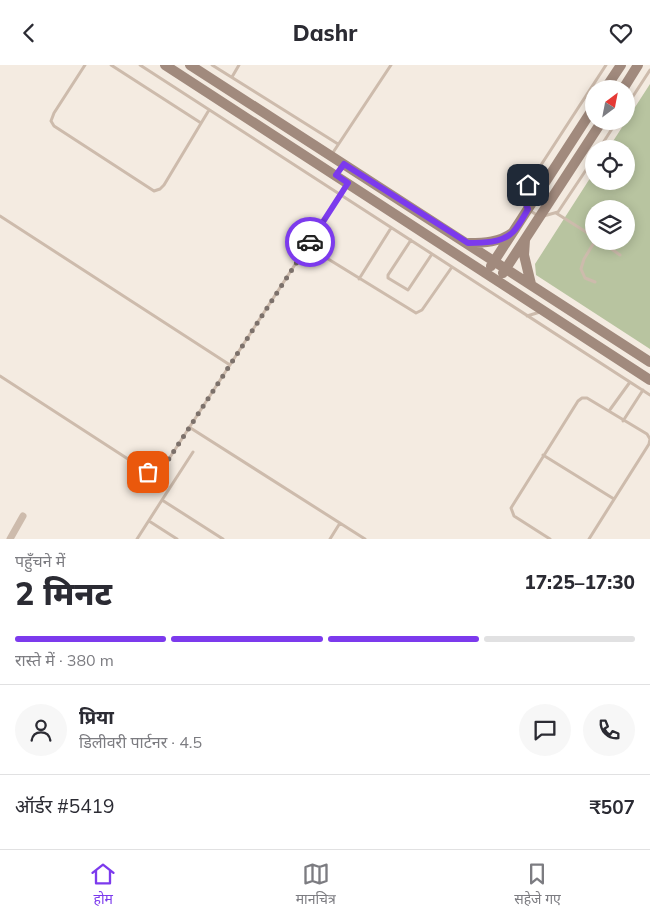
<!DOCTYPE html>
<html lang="hi">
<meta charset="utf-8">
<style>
:root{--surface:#fff;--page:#f7f7f7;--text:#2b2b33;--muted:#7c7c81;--line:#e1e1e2;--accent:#7c3aed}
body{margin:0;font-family:Mulish,"Noto Sans Devanagari",sans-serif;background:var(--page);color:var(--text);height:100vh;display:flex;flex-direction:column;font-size:19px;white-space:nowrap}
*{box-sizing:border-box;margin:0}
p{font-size:16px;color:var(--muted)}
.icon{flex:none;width:28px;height:28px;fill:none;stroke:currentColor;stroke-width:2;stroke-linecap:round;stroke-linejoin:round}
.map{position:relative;height:474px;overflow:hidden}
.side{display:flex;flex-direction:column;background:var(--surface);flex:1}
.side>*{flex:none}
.needle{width:32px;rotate:32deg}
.fabs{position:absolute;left:585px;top:15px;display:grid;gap:10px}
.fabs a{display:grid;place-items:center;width:50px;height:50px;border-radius:50%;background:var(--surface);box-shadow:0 2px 12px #0003;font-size:25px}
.pin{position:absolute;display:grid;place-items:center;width:42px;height:42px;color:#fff;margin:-21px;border-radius:10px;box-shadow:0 2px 8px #0006}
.courier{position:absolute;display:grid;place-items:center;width:50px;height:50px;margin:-25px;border:4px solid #7c3aed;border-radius:50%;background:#fff;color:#222;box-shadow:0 1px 6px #0007}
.headline em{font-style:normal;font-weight:800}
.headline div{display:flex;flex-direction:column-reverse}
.headline{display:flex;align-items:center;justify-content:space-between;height:85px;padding:0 15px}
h1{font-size:32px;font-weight:800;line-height:38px}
.bar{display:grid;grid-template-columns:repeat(4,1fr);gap:8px 5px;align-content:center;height:60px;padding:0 15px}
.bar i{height:6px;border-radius:4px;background:var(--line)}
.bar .current{background:var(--accent)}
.bar p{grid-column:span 4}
.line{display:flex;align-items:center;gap:12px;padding:0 15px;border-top:1px solid var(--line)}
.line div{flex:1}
.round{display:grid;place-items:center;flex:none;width:52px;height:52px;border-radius:26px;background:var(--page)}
header{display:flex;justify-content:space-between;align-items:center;height:65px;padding:0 15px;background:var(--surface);font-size:22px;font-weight:800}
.dock{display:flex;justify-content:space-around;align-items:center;height:70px;border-top:1px solid var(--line);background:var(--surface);font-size:14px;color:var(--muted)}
.dock a{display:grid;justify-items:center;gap:2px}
.dock .current{color:var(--accent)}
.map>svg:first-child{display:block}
.green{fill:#b8c4a0;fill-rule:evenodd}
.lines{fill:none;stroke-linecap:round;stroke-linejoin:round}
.lane{stroke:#cdbbac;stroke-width:3}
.street{stroke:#cdbbac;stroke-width:7}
.secondary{stroke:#a18a7d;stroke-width:10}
.done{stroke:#7c716b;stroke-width:5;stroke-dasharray:0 9}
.route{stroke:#7c3aed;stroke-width:6}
</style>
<header><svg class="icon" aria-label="back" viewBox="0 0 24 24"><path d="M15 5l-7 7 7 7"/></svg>Dashr<svg class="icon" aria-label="heart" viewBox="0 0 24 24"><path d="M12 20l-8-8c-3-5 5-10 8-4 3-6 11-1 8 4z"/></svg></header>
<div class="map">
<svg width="650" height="474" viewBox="0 0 650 474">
<rect width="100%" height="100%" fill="#f4ebe1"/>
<path class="green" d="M650 19V284L536 210 535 199 594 107V116H626V84H608ZM594 144H626V176H594Z"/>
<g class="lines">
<path class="lane" d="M85 0 54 48 51 56 54 61 154 126 160 124 164 120 209 45
M111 0 201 58
M140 0 650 330
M212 0 338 79
M232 12 239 0
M626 42 650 5
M599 84 617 56
M332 89 391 0
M526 140V126L528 120 606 0
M529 145 540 152 558 147 594 93
M556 148 594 172
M0 151 230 300
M411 175 388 210V213L408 225 432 189
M595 176 584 194 581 204 585 213 595 217
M600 176 620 190
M307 181 416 248 422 245 452 202
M359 214 391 163
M527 251 540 247
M0 311 148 407H158L163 403 346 121
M609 346 630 317
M623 356 643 325
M189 362 365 474
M193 387 162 435 223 474
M543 390 614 434
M149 456 177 474
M137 474 162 435
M330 474 340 458
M550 474 514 451 511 443 578 336 582 333H587L647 369 650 374 649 379 589 474"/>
<path class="street" d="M10 474 23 451"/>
<path class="secondary" d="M165 0 650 315
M190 0 650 297
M605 24 621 0
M623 24 638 0
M525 175 524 190 531 219
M469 178C484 178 500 177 512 168
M491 201 594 42
M503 208 602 56"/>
</g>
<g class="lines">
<path class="done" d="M148 407H158L163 403 310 177"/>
<path class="route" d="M310 177 348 118 336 110 344 99 468 178C482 178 502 178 513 167 519 161 524 151 528 144 524 137 525 127 528 120"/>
</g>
</svg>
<div class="fabs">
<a><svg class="needle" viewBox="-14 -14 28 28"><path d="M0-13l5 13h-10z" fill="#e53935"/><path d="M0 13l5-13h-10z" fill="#7c7c81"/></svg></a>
<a><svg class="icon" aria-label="locate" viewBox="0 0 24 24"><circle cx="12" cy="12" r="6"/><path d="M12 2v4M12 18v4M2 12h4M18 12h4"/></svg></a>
<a><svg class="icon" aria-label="layers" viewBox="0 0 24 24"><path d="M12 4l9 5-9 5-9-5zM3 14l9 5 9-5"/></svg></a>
</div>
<div class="pin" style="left:148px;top:407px;background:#ea580c"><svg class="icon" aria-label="bag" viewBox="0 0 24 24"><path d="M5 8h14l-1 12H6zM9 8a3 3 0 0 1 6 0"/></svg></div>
<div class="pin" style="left:528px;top:120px;background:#1f2937"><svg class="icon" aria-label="home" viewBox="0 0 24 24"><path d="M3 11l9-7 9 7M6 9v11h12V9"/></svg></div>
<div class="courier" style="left:310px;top:177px"><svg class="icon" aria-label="car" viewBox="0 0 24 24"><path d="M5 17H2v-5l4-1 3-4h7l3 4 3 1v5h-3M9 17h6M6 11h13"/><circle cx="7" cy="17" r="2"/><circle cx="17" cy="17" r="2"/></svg></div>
</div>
<section class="side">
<div class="headline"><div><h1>2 मिनट</h1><p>पहुँचने में</p></div><em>17:25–17:30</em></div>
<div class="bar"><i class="current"></i><i class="current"></i><i class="current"></i><i></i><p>रास्ते में · 380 m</p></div>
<div class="line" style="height:90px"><a class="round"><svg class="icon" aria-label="person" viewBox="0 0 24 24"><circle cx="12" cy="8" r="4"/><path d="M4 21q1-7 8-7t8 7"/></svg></a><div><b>प्रिया</b><p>डिलीवरी पार्टनर · 4.5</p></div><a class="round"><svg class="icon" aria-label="chat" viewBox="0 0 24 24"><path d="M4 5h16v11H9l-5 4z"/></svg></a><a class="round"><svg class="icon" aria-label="phone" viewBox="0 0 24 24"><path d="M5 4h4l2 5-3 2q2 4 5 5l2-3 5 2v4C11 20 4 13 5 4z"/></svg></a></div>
<div class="line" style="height:65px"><div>ऑर्डर #5419</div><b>₹507</b></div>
</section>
<nav class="dock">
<a class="current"><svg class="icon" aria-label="home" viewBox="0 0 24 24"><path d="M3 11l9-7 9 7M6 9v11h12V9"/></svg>होम</a>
<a><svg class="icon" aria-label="map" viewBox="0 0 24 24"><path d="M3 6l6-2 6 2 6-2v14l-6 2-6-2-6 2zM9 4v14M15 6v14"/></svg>मानचित्र</a>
<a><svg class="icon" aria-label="saved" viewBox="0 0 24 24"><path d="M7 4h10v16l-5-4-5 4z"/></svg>सहेजे गए</a>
</nav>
